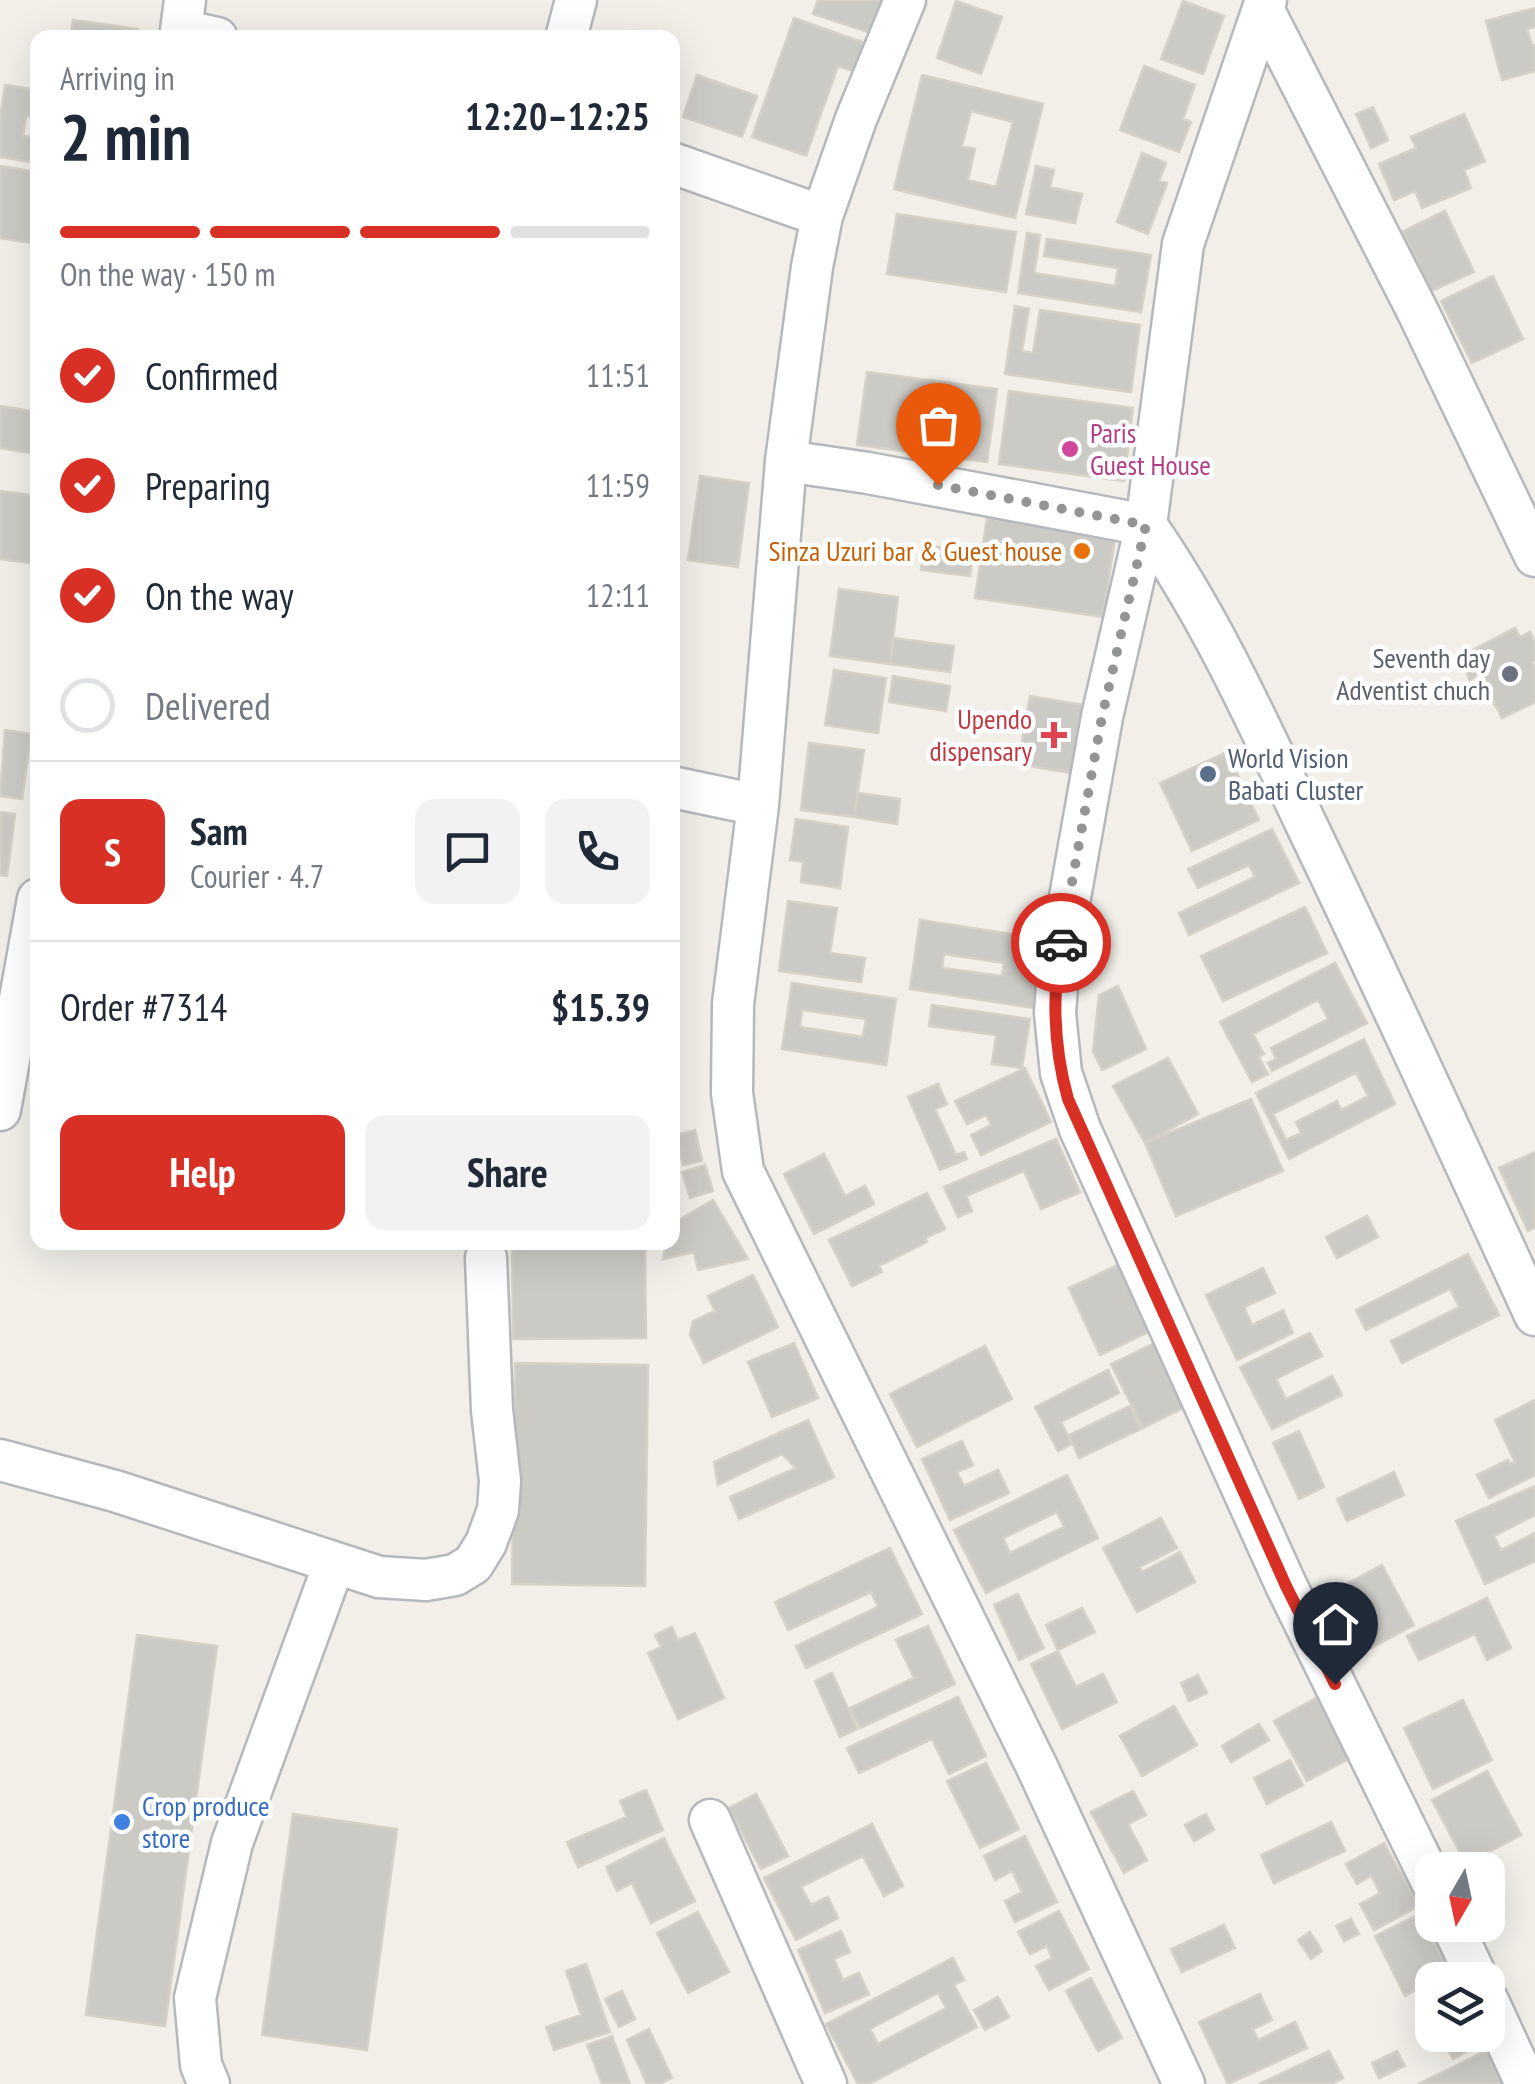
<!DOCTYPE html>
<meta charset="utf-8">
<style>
:root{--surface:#fff;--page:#f2f2f3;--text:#1f2937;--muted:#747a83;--line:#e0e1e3;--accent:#d93025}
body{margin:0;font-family:"PT Sans Narrow",sans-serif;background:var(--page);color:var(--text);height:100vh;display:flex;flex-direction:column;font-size:38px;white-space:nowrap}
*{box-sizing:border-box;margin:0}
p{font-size:32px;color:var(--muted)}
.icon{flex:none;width:55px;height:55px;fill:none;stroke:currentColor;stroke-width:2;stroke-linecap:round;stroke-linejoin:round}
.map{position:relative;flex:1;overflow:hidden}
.side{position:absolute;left:30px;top:30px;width:650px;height:1220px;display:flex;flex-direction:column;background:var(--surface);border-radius:20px;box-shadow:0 10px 40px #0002}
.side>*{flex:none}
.needle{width:65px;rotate:189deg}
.buttons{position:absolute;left:1415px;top:1852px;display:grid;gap:20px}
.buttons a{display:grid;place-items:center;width:90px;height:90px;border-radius:20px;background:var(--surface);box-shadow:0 10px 40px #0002;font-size:50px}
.pin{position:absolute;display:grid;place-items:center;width:85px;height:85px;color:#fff;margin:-102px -42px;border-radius:50% 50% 50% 0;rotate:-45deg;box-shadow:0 0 10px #0007}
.pin .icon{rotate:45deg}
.courier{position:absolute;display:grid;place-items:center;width:100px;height:100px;margin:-50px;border:8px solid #d93025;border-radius:50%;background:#fff;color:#222;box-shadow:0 2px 12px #0007}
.overview em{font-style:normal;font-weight:800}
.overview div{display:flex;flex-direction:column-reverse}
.overview{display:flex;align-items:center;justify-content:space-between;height:170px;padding:0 30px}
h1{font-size:65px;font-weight:800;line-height:75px}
.bar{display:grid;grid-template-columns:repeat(4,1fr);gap:15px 10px;align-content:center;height:120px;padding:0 30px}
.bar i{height:12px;border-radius:8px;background:var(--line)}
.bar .current{background:var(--accent)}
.bar p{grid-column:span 4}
.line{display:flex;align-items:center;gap:25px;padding:0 30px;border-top:2px solid var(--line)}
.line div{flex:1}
.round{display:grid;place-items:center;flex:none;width:105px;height:105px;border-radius:20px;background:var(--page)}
ol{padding:0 30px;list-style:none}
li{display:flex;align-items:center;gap:30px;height:110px}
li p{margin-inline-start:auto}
li .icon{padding:10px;border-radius:50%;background:var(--accent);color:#fff;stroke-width:4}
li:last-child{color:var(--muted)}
li i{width:55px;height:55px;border:5px solid var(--line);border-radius:50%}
.button{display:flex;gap:20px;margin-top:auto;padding:20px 30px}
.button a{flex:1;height:115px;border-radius:20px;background:var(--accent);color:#fff;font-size:40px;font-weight:800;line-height:115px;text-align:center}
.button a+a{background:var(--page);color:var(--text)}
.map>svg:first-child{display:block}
.building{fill:#cccac5;stroke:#d6d1c6;stroke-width:2.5;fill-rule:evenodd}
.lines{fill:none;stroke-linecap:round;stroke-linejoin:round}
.minor-casing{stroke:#b5b8bc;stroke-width:45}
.minor{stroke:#fff;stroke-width:40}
.done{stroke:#929495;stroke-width:10;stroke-dasharray:0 18}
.route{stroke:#d93025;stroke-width:12}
.hotel-dot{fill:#d1479c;stroke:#fff;stroke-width:4}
.food-dot{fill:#e8710a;stroke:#fff;stroke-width:4}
.worship-dot{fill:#6b7280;stroke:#fff;stroke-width:4}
.health-dot{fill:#e0444e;stroke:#fff;stroke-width:4}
.service-dot{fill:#5c6f8a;stroke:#fff;stroke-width:4}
.shop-dot{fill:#3f7fe0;stroke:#fff;stroke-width:4}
.labels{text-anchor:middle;stroke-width:9;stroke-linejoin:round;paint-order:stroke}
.hotel-label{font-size:28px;fill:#b23c85;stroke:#fff;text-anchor:start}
.food-label{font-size:28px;fill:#c56008;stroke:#fff;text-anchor:end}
.worship-label{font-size:28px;fill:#5b616d;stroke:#fff;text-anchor:end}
.health-label{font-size:28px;fill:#be3a42;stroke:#fff;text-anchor:end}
.service-label{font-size:28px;fill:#4e5e75;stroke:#fff;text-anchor:start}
.shop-label{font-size:28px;fill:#366cbe;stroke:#fff;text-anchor:start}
</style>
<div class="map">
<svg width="1535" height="2084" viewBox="0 0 1535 2084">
<rect width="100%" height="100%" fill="#f1efe8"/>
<path class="building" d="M818 0H888L877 35 813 14Z
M956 1 1002 17 981 74 937 58Z
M1183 1 1224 16 1203 74 1161 59Z
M1535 8V27L1527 29 1532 45H1535V71L1502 80 1486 21Z
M794 18 868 44 858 73 838 66 806 156 752 137Z
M73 20 138 29 137 38H70Z
M1144 66 1195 85 1183 119 1191 122 1179 152 1120 130Z
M697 75 757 96 742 137 683 117Z
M922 75 1043 104 1015 218 894 189ZM971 111 1013 122 996 187 968 180 975 149 962 146Z
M5 85 38 90V118L26 116 23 136 38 138V163L0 157V119Z
M1373 107 1388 140 1371 148 1356 114Z
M1464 114 1485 161 1464 170 1471 188 1422 208 1415 191 1394 200 1379 164 1416 148 1411 137Z
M1142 153 1166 163 1159 181 1167 183 1148 234 1117 222Z
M0 166 38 172V244L0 238Z
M1036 166 1054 170 1050 187 1082 194 1075 223 1026 214Z
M1445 211 1474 272 1431 291 1403 231Z
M897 214 1016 232 1006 292 887 274Z
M1027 233 1040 235 1034 273 1115 286 1118 268 1044 256 1047 239 1151 255 1141 312 1018 293Z
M1493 276 1523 339 1472 363 1441 301Z
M1015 306 1029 309 1022 351 1033 353 1040 310 1140 325 1131 392 1005 374Z
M867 372 997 389 987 462 857 445Z
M1009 391 1133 408 1124 481 999 464Z
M0 406 38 412V454L0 448Z
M700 476 749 483 738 567 688 560Z
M0 491 38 496V564L0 559Z
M987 518 1115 538 1103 617 975 598Z
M924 545 973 552 970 576 921 570Z
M839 589 898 597 890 664 830 656Z
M1515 628 1520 637 1530 632 1535 643V660L1532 662 1535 667V702L1502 718 1479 675 1470 680 1459 657Z
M893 638 954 646 950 672 890 664Z
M834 670 886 678 878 733 825 725Z
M893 676 950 686 946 711 889 702Z
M1030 696 1089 706 1077 774 1018 764Z
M5 730 31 734 22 799 0 796Z
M809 743 864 750 854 817 801 810Z
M1227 752 1259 820 1192 851 1160 783Z
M858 793 900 799 897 824 854 817Z
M0 812 15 814 7 876 0 875Z
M796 819 848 827 840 888 801 882 803 862 790 860Z
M1272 829 1299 883 1189 935 1179 913 1255 877 1249 865 1198 888 1188 869Z
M788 901 837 908 830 953 865 958 861 982 779 971Z
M1305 907 1327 953 1223 1001 1201 956Z
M920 920 1051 940 1041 1009 910 989ZM944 954 1004 963 1002 976 942 968Z
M1335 963 1367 1023 1272 1071 1268 1063 1276 1059 1271 1048 1328 1019 1318 1000 1253 1034 1264 1054 1259 1057 1268 1074 1252 1082 1220 1022Z
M792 983 896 999 886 1065 782 1049ZM802 1010 866 1019 863 1037 800 1027Z
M1118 986 1146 1049 1102 1070 1093 1051 1099 995Z
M932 1005 1030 1019 1022 1068 992 1064 996 1035 929 1026Z
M1364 1039 1395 1104 1289 1159 1256 1093ZM1356 1073 1368 1096 1341 1110 1337 1101 1296 1122 1301 1133 1286 1140 1273 1114Z
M1168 1058 1198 1114 1145 1143 1113 1086Z
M1025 1068 1051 1122 981 1155 971 1135 991 1125 986 1115 967 1124 955 1101Z
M938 1084 947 1104 935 1109 956 1155 964 1152 967 1159 940 1170 908 1097Z
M1251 1099 1283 1171 1176 1216 1145 1143Z
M695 1130 702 1161 683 1165 676 1135Z
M1056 1139 1080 1192 1041 1209 1024 1171 966 1196 972 1211 958 1217 944 1187Z
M1535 1152V1227L1528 1231 1499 1168Z
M824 1154 845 1196 865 1186 874 1204 814 1234 784 1174Z
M705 1165 713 1191 690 1198 682 1172Z
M927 1193 945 1229 925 1238 927 1242 879 1266 882 1272 852 1286 829 1240Z
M713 1200 748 1259 698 1270 694 1252 663 1259 666 1242H672V1224Z
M1367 1216 1378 1237 1337 1258 1326 1237Z
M512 1242H645L646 1338 513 1339Z
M1468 1254 1499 1315 1402 1363 1391 1341 1459 1307 1450 1289 1366 1330 1356 1310Z
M1118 1265 1149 1332 1100 1355 1069 1288Z
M1263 1268 1275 1293 1244 1307 1252 1325 1283 1310 1293 1333 1237 1360 1206 1295Z
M753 1275 778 1327 704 1363 690 1335 693 1321 715 1311 708 1296Z
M1310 1333 1322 1356 1276 1379 1286 1399 1332 1376 1342 1395 1272 1429 1240 1367Z
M1157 1342 1185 1407 1143 1428 1111 1364Z
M794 1343 818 1398 772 1417 748 1362Z
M985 1346 1012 1399 917 1447 890 1394Z
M515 1363 648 1365 645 1586 512 1584Z
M1108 1370 1119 1393 1061 1422 1072 1444 1058 1451 1035 1407Z
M1535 1400V1475L1489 1498 1477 1475 1508 1460 1510 1464 1515 1462 1495 1420Z
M1130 1406 1141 1429 1079 1458 1069 1435Z
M808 1420 834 1477 739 1519 730 1497 796 1468 782 1454 718 1485 714 1462Z
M1299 1431 1324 1487 1299 1499 1273 1443Z
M962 1441 973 1465 957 1472 964 1486 998 1470 1009 1493 950 1520 922 1459Z
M1394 1472 1404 1495 1347 1521 1337 1499Z
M1067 1475 1098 1538 986 1593 954 1530ZM1057 1512 1064 1527 1010 1553 1003 1538Z
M1535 1486V1515L1494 1536 1501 1550 1535 1533V1561L1485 1584 1456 1521Z
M1161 1518 1177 1548 1140 1567 1142 1572 1180 1552 1195 1582 1137 1612 1103 1548Z
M890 1548 922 1614 806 1668 796 1646 878 1607 871 1592 788 1630 775 1602Z
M1382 1565 1414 1625 1369 1649 1337 1589Z
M1018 1594 1044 1648 1019 1660 994 1605Z
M1487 1598 1511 1648 1487 1660 1475 1634 1419 1660 1407 1636Z
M1082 1608 1095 1632 1058 1650 1046 1625Z
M928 1626 955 1684 860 1728 850 1708 914 1678 896 1640Z
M672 1627 678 1640 695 1633 724 1698 678 1719 648 1653 661 1647 655 1635Z
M137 1635 217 1646 165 2026 86 2015Z
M1058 1651 1076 1687 1103 1674 1117 1702 1062 1729 1031 1664Z
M832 1673 857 1729 840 1737 815 1681Z
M1198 1675 1207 1693 1189 1701 1181 1683Z
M958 1697 986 1756 949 1774 932 1739 859 1773 847 1748Z
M1318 1697 1336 1731 1358 1754 1307 1781 1274 1721Z
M1463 1700 1492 1760 1433 1789 1404 1728Z
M1174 1706 1197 1745 1142 1776 1120 1736Z
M1259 1724 1269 1740 1231 1762 1222 1746Z
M1290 1760 1303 1785 1267 1804 1254 1778Z
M986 1763 1019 1829 980 1848 947 1781Z
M1487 1771 1521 1835 1466 1864 1432 1800Z
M646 1790 663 1830 578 1867 567 1842 627 1817 620 1801Z
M1133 1791 1146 1815 1128 1824 1147 1860 1124 1873 1091 1812Z
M756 1794 788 1856 761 1869 729 1808Z
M293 1814 397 1829 367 2050 262 2035Z
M1206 1814 1214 1830 1194 1841 1185 1825Z
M1331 1822 1345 1851 1274 1883 1261 1855Z
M872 1824 903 1886 884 1896 863 1856 801 1887 811 1905 828 1897 838 1918 796 1940 764 1878Z
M1025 1836 1057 1902 1015 1922 1005 1901 1022 1892 1012 1871 995 1880 984 1856Z
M664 1838 695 1901 651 1923 632 1883 617 1891 606 1867Z
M1384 1843 1419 1906 1374 1930 1360 1904 1380 1893 1371 1876 1357 1884 1346 1864Z
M1059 1911 1089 1969 1049 1990 1036 1966 1052 1958 1047 1946 1030 1954 1018 1932Z
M698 1912 729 1972 688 1993 657 1933Z
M1420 1914 1450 1975 1432 1980 1405 1996 1375 1936Z
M1351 1919 1359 1934 1344 1941 1336 1926Z
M1224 1925 1235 1948 1182 1972 1171 1949Z
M841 1931 850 1952 834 1959 843 1980 859 1973 869 1994 825 2013 798 1950Z
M1310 1932 1322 1951 1311 1959 1298 1940Z
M953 1958 964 1980 954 1985 977 2027 869 2084H858L826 2024ZM938 1993 946 2008 878 2044 870 2029Z
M586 1964 610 2032 554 2050 546 2027 581 2015 566 1971Z
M1091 1978 1122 2038 1098 2051 1066 1991Z
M622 1991 635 2019 619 2027 605 1999Z
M1260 1994 1272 2020 1253 2029 1258 2040 1295 2022 1307 2048 1228 2084 1199 2022Z
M998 1997 1009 2017 985 2030 974 2010Z
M649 2029 672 2078 659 2084H647L627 2040Z
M1440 2035H1483L1486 2041 1453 2059Z
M612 2036 630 2084H602L587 2045Z
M1494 2047 1512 2084H1418Z
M1329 2051 1343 2078 1331 2084H1259Z
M1397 2051 1405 2066 1379 2078 1372 2063Z"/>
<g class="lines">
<g class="minor-casing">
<path id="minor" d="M905 0 856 119 822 216 812 267 786 461 758 805 733 1004 732 1093 743 1171 1037 1767 1184 2084
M1266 0 1183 244 1146 525 1102 717 1059 959 1055 1013 1061 1073 1080 1129 1286 1585 1432 1882
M1263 9 1419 314 1535 556
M181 30 217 38
M180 38 185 0
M566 38 576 0
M672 163 822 216
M786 461 868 473 1146 525C1211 618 1258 723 1307 826 1385 988 1460 1152 1535 1315
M672 787 758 805
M0 1110 38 899
M0 1460 115 1491 379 1577 426 1580 455 1575 473 1564 486 1543 498 1510 500 1481 492 1410 486 1258
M710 1820 826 2084
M1452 1925 1478 1980
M1488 2001 1526 2084
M209 2084 201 2065 195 1998 232 1843 334 1564"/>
</g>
<use href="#minor" class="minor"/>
</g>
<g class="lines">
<path class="done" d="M938 485 1146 525 1102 717 1061 943"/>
<path class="route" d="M1061 943C1052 995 1054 1049 1068 1099L1286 1586 1335 1684"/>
</g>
<circle class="hotel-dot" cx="1070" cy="449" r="10"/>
<circle class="food-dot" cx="1082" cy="551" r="10"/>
<circle class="worship-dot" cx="1510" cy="674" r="10"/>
<path class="health-dot" d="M1049 720h10v10h10v10h-10v10h-10v-10h-10v-10h10z"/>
<circle class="service-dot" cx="1208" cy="774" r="10"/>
<circle class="shop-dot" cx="122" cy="1822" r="10"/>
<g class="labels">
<g class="hotel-label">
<text x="1090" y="443">Paris<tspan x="1090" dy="32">Guest House</tspan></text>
</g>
<g class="food-label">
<text x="1062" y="561">Sinza Uzuri bar &amp; Guest house</text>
</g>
<g class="worship-label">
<text x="1490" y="668">Seventh day<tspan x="1490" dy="32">Adventist chuch</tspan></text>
</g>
<g class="health-label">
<text x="1032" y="729">Upendo<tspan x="1032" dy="32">dispensary</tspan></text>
</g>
<g class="service-label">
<text x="1228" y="768">World Vision<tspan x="1228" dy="32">Babati Cluster</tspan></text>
</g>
<g class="shop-label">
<text x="142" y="1816">Crop produce<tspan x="142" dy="32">store</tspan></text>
</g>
</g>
</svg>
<div class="buttons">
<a><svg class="needle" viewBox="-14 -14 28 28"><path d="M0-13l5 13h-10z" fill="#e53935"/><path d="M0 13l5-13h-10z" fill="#747a83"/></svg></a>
<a><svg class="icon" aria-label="layers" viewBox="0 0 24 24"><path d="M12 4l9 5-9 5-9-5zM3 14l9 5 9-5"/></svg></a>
</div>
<div class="pin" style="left:938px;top:485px;background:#ea580c"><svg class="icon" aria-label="bag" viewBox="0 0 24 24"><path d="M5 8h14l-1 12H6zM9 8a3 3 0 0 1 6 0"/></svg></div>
<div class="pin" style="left:1335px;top:1684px;background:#1f2937"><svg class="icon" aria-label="home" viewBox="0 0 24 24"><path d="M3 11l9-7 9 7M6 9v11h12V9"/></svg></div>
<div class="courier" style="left:1061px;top:943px"><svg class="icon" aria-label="car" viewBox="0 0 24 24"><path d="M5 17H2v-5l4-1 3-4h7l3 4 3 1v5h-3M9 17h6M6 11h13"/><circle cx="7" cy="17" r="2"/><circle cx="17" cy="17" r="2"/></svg></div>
<section class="side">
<div class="overview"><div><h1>2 min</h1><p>Arriving in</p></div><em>12:20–12:25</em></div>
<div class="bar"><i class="current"></i><i class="current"></i><i class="current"></i><i></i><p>On the way · 150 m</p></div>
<ol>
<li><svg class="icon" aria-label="check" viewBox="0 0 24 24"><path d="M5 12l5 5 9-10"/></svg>Confirmed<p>11:51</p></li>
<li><svg class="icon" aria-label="check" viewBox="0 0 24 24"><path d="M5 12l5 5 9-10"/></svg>Preparing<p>11:59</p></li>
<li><svg class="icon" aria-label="check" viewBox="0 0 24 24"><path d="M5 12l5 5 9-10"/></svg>On the way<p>12:11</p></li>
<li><i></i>Delivered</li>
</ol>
<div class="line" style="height:180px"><b class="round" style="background:var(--accent);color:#fff">S</b><div><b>Sam</b><p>Courier · 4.7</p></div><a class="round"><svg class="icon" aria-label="chat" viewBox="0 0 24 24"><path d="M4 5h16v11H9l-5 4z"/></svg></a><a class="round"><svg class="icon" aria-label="phone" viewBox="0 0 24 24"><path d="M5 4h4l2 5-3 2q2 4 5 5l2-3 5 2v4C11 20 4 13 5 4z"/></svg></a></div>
<div class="line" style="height:130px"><div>Order #7314</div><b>$15.39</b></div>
<div class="button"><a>Help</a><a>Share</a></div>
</section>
</div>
